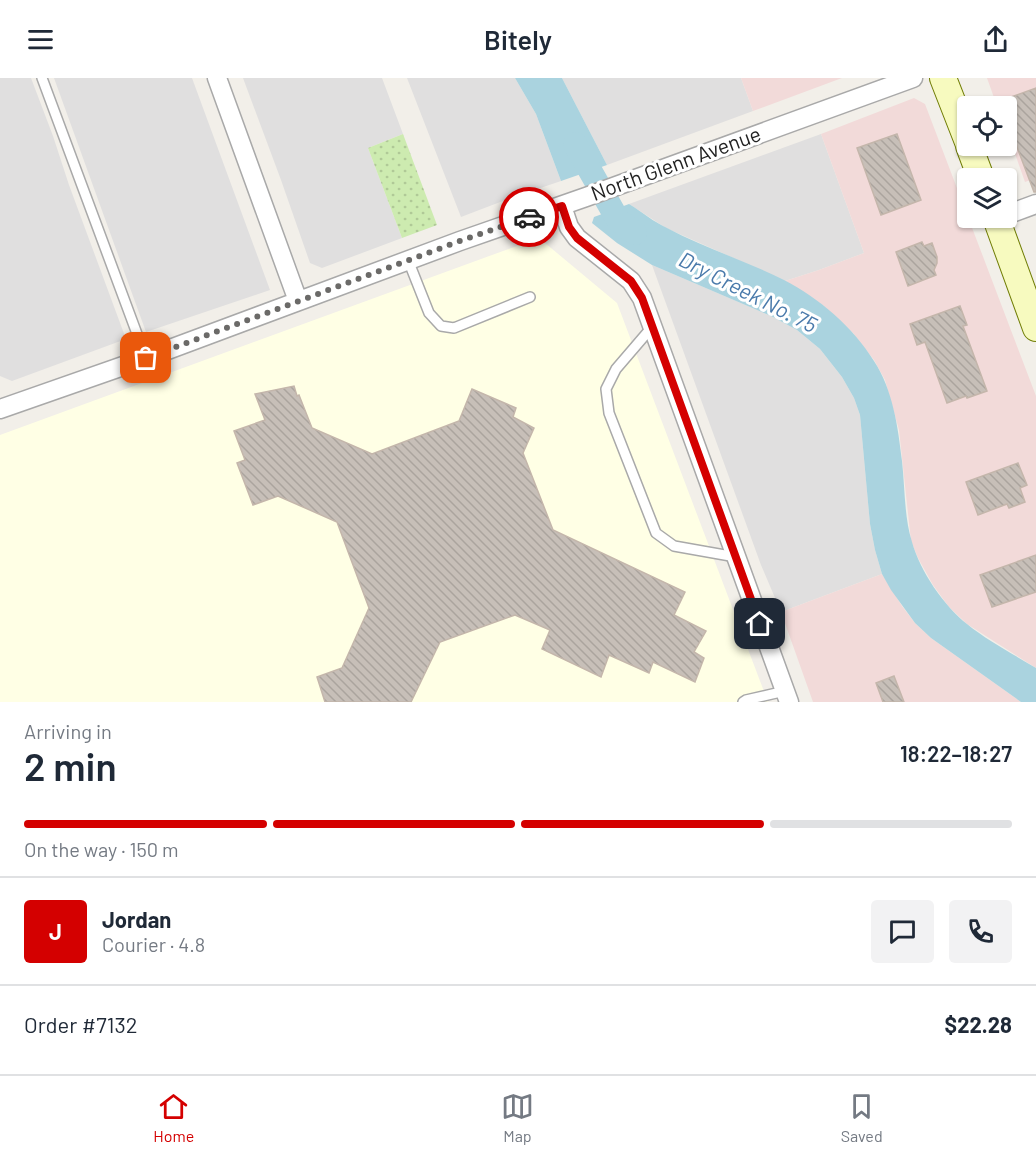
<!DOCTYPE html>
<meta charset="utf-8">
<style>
:root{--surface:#fff;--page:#f2f2f3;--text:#1f2937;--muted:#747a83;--line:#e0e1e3;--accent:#d40000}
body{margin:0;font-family:Barlow,sans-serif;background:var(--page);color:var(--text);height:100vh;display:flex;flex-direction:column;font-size:22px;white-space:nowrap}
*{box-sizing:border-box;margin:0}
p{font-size:20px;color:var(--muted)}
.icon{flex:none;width:33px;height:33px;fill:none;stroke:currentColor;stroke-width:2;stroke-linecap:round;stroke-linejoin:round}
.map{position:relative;height:624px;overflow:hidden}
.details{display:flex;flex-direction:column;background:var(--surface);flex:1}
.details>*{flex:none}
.controls{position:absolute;left:957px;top:18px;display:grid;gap:12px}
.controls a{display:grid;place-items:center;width:60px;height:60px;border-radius:6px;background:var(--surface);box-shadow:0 2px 4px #0004;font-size:30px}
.pin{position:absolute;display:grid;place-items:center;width:51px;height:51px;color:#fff;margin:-26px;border-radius:12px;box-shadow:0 3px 9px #0006}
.courier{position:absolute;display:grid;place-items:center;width:60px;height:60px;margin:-30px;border:4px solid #d40000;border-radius:50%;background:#fff;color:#222;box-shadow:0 2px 8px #0007}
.head em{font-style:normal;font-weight:600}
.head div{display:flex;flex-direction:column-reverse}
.head{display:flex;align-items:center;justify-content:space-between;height:102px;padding:0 24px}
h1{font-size:39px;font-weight:600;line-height:45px}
.bar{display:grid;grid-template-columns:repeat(4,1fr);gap:9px 6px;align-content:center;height:72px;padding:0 24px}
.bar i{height:8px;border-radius:4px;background:var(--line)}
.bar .selected{background:var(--accent)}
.bar p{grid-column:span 4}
.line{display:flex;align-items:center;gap:15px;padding:0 24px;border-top:2px solid var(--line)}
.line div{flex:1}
.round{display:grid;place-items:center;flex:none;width:63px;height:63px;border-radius:6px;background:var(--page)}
header{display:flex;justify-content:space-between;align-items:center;height:78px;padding:0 24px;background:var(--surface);font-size:27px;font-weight:600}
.tab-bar{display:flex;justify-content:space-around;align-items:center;height:84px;border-top:2px solid var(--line);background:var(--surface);font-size:16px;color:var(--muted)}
.tab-bar a{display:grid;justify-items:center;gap:3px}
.tab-bar .selected{color:var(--accent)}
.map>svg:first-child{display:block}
.residential{fill:#e0dfdf}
.commercial{fill:#f2dad9}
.education{fill:#ffffe5}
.grass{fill:url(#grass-dots)}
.water{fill:#aad3df}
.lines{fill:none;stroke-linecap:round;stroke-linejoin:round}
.canal{stroke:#aad3df;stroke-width:24}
.building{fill:url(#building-back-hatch);stroke:#c4b6ab;stroke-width:1.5}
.lane-casing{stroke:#a9a9a9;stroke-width:12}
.street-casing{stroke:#a9a9a9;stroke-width:21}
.secondary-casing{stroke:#707d05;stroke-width:28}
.lane{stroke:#fff;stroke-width:9}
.street{stroke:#fff;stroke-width:18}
.secondary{stroke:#f7fabf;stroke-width:26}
.done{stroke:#6b6a68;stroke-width:6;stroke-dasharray:0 10.8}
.route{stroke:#d40000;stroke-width:8}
.labels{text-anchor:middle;stroke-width:6;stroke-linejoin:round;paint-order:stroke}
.street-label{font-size:21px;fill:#222;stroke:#fff}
.water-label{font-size:22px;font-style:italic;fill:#4a7aab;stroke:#fff}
</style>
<header><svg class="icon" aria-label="menu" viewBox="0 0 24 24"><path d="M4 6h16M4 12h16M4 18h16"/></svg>Bitely<svg class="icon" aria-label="share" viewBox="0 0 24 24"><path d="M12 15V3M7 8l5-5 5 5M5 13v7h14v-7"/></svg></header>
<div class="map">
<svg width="1036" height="624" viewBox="0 0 1036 624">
<defs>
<pattern id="grass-dots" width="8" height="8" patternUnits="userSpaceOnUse" patternTransform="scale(1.5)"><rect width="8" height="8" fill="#cdebb0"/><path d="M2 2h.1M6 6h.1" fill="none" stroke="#b0c997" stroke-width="1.8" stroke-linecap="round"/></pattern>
<pattern id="building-back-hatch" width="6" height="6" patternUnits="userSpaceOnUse" patternTransform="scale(1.5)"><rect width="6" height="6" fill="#c7bfb8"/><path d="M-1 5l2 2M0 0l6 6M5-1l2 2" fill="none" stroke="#aba49e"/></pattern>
</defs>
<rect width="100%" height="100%" fill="#f2efe9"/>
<path class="residential" d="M0 0H31L53 58 69 107 126 261 12 303 0 298Z
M54 0H192L270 212 146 254Z
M243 0H382L403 56 368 70 402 160 322 190 310 185 281 102Z
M407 0H515L536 36 561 103 508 121 461 139Z
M562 0H741L753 33 607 87Z
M821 56 864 175 819 192 785 203 666 150 629 126Z
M652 187 771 238 797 252 820 271 842 299 854 320 860 337 870 446 875 472 882 496 781 534 761 487Z"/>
<path class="commercial" d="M741 0H842L753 33Z
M987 0H1036V100L1025 104 1007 53 1006 28H997Z
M914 20 925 26 1036 318V590L967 546 949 529 933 507 918 480 911 463 899 352 885 302 874 282 853 255 824 228 785 203 819 192 864 175 821 56Z
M882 496 902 528 915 545 931 560 1021 624H813L781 534Z"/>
<path class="education" d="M533 162 545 165 617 225 768 624H0V357Z"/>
<path class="grass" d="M403 56 437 147 402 160 368 70Z"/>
<path class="water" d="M515 0H562L607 87 561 103 536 36Z
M629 126C642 134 654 144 667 150 705 170 746 183 784 202 819 220 853 249 874 283 893 312 898 349 902 383 905 409 904 439 912 464 920 493 944 528 967 546 988 563 1013 576 1036 590V624H1021L931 560 915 545 891 512 882 496 875 472 870 446 860 337 854 320 842 299 820 271 797 252 771 238 652 187 617 165 592 145 594 139Z"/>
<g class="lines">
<path class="canal" d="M575 66 618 142 635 155"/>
</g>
<path class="building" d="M1036 10V114H1034L1006 40V28H1002L1000 23Z
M897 56 921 122 881 137 857 70Z
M922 164 924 168 932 165 937 179V185L934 192 936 197 908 208 896 174Z
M960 228 967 247 963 248 987 313 967 320 966 318 947 325 925 264 917 267 910 246Z
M294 308 297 318 299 317 312 350 372 376 459 343 472 311 516 330 513 339 534 350 523 375 553 452 685 514 674 537 706 553 694 574 704 580 695 604 653 584 649 595 609 577 601 599 542 571 550 552 515 537 440 564 411 624H325L317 599 342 590 369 530 337 444 278 418 253 427 237 385 245 382 234 353 265 342 255 316Z
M1018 385 1027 407 1020 410 1025 424 1009 430 1007 426 978 437 966 404Z
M1036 477V514L992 529 980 497Z
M894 598 904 624H883L876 605Z"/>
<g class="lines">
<g class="lane-casing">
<path id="lane" d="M42 0 146 280
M408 182 429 235 441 248 454 250 530 219
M652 249 616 291 606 311 609 335 656 455 674 468 736 479
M743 624 746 622 785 613"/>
</g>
<g class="street-casing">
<path id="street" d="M217 0 298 223
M562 128 569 149 577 160 631 203 642 220 789 624
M1006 137 1036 126
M0 331 146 280 460 163 586 119 913 0"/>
</g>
<g class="secondary-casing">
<path id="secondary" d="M943 0 968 64
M969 68 981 100
M996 140 1036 250"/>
</g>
<use href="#lane" class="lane"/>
<use href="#street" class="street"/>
<use href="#secondary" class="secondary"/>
</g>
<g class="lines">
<path class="done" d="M146 280 460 163 529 139"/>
<path class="route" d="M529 139 562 128 569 149 577 160 631 203 642 220 760 546"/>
</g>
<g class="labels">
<g class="street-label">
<text transform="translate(676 86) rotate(-20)" y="7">North Glenn Avenue</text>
</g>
<g class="water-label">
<text transform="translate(748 214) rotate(27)" y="8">Dry Creek No. 75</text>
</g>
</g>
</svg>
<div class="controls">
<a><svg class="icon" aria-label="locate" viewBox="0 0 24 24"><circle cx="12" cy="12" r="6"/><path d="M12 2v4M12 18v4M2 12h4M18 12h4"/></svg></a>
<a><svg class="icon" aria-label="layers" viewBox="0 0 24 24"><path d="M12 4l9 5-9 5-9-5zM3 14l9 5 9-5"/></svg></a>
</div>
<div class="pin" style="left:146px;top:280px;background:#ea580c"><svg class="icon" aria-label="bag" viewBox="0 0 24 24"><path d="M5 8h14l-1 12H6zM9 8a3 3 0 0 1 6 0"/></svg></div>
<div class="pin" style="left:760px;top:546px;background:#1f2937"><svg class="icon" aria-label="home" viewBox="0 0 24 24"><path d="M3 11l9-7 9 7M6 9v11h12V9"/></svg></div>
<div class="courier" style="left:529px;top:139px"><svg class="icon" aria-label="car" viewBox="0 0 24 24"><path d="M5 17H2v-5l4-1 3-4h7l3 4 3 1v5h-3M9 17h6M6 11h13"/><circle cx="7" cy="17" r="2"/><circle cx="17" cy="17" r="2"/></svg></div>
</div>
<section class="details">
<div class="head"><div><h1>2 min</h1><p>Arriving in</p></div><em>18:22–18:27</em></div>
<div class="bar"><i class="selected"></i><i class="selected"></i><i class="selected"></i><i></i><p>On the way · 150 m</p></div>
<div class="line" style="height:108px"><b class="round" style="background:var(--accent);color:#fff">J</b><div><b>Jordan</b><p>Courier · 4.8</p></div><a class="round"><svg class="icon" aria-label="chat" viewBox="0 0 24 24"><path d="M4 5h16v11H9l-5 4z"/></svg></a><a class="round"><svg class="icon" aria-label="phone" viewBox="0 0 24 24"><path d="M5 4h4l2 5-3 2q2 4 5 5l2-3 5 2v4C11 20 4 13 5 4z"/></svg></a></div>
<div class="line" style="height:78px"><div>Order #7132</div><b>$22.28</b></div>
</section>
<nav class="tab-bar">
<a class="selected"><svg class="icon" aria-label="home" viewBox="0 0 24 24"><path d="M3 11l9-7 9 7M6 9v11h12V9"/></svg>Home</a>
<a><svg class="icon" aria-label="map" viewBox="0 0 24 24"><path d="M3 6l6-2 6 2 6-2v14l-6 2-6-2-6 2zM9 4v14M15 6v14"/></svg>Map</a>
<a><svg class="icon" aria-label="saved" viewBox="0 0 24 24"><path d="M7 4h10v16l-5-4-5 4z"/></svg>Saved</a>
</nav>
